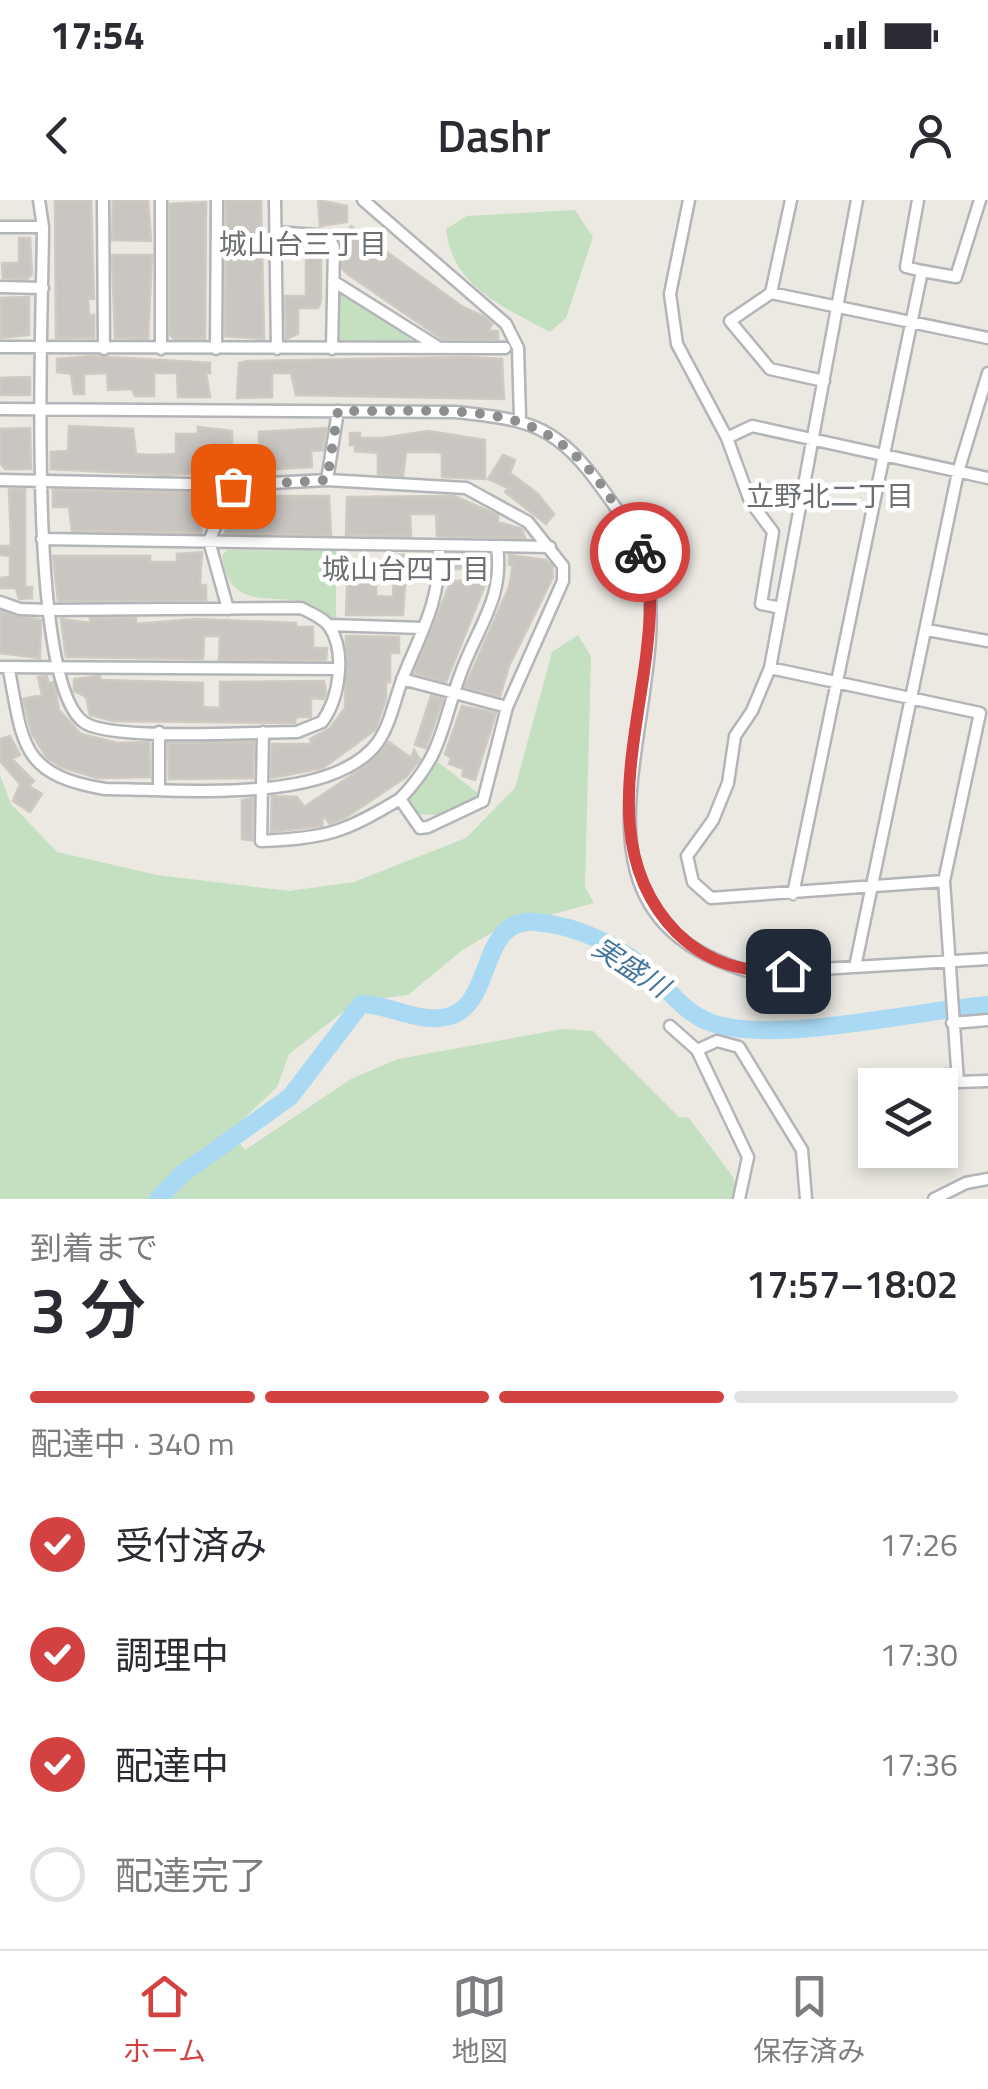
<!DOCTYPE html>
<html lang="ja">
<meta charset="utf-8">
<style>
:root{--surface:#fff;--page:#f2f2f3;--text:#2b2b33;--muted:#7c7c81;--line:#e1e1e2;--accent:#d34140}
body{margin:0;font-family:"Titillium Web","Noto Sans JP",sans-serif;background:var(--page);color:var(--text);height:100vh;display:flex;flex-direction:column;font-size:38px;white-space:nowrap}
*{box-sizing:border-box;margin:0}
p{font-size:32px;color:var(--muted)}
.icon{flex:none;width:55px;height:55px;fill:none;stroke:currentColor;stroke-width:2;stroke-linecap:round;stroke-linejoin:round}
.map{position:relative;height:999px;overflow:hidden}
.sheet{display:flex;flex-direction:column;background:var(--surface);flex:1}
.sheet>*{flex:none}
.controls{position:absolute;left:858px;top:868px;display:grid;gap:20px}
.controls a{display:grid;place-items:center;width:100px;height:100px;border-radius:0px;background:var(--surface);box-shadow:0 5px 15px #0003;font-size:50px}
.pin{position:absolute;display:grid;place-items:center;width:85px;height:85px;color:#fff;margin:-42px;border-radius:20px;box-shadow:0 5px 15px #0006}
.courier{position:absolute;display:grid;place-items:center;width:100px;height:100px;margin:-50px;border:8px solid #d34140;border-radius:50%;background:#fff;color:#222;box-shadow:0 2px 12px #0007}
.head em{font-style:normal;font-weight:600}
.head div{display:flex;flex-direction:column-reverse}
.head{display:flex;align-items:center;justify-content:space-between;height:170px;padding:0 30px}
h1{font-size:65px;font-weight:600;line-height:75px}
.bar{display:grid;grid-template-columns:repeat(4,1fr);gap:15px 10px;align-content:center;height:120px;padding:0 30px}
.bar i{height:12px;border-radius:8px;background:var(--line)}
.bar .on{background:var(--accent)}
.bar p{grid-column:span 4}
ol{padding:0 30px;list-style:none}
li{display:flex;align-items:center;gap:30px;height:110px}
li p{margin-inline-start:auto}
li .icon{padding:10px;border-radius:50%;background:var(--accent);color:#fff;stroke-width:4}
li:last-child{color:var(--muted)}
li i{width:55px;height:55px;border:5px solid var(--line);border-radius:50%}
.status{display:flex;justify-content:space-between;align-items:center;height:70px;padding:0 50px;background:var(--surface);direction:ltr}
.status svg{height:28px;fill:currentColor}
header{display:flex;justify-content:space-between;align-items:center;height:130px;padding:0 30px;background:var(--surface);font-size:45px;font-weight:600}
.tab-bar{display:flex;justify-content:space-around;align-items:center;height:140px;border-top:2px solid var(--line);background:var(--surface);font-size:28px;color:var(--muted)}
.tab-bar a{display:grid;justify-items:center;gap:5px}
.tab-bar .on{color:var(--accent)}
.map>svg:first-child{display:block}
.green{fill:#c4e0c1}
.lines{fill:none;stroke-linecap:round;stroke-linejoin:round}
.river{stroke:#aad9f4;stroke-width:18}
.building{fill:#c9c5c1;stroke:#cfcac1;stroke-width:2.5}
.minor-casing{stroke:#b3b5b8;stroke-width:15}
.minor{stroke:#fff;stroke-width:10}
.done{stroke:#8d8f8e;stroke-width:10;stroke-dasharray:0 18}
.route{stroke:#d34140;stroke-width:12}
.labels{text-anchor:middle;stroke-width:9;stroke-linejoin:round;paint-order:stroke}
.neighbourhood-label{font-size:28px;fill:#6c7073;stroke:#fff}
.water-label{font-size:28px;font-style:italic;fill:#47769c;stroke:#fff}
</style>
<div class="status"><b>17:54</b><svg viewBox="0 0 49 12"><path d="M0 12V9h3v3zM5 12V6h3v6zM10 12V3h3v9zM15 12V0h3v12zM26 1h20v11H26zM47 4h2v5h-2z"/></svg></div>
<header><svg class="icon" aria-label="back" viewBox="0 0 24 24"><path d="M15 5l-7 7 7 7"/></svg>Dashr<svg class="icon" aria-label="person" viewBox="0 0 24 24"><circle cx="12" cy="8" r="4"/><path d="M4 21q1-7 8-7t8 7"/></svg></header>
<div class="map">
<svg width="988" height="999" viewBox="0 0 988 999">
<rect width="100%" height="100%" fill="#ebe9e2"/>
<path class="green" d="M575 10 593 37 566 118 550 132C504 107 452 87 446 29L467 16Z
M347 88 411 136 410 145H344L338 140V92Z
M227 350 336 351V421C328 416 319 407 309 404 270 391 230 414 222 355Z
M578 435 591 456 585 687 594 703 498 729 461 751 408 795 357 801 289 854 277 887 231 931 245 950 351 879 398 859 563 829 593 831 679 917 689 918 733 977 739 999H0V575L11 604 57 652 157 675 289 691 354 682 466 638 515 588 552 452Z
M438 562 479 594 478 598 439 615 418 614 407 601 409 593Z"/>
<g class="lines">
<path class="river" d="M158 999 182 974 290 897 361 804C389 804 420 825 450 816 495 802 478 718 535 722 576 725 621 746 651 774 670 791 684 812 709 822 772 846 917 810 988 805"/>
</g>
<path class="building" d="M55 0H91L94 99H88L89 115H94V138H56Z
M113 0H148L151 41 112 40Z
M226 0H261L264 139 225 136Z
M318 0 347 6V22L320 26Z
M206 2 205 139H174L170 135V4Z
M351 26 463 107 483 116 492 124 488 131H498V139H442L349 75 342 68 343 50 350 41 344 37Z
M19 38H30L32 74 27 79 3 78 2 63H19Z
M321 44V101L318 108H298V134L286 139 285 96H306V45Z
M112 55H152L148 139 115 138Z
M29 97V135L1 138V98Z
M93 156 210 163V173H206L210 197H178L177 173H154V196H135L132 189 108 190 107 173 84 174V194H74L71 174 57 172V159Z
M465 157 502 159 504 199 296 195 291 173H272V197L237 198 239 163 248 161Z
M30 177V195H0V178Z
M69 226 133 229 136 254 151 255 176 254V234H198V227L232 231V254H259V232L326 228 323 250 311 251 312 267 168 275 51 269V252L68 251Z
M30 228 31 269H5L0 263V229Z
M428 231 485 240V279L442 277V253L436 252H406L403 276 378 274V253L355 251V245H350V233H360V238H383Z
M503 255 515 260 510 273 537 293 554 314 546 324 505 292 508 288 488 279Z
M9 289H25V387H32V398L19 399 16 388H0V378L10 377V356L0 355V346H10L11 340Z
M53 290 208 293V305L202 310 201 333 72 331 69 307H53Z
M246 296H329L331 335 225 333 229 317 237 316V301Z
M454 296 498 315V322L522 329 525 338 437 336 436 314H410L411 336 346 335 347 297Z
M202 352 200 385H206V400L58 401 53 356H150V362H177V354Z
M448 354 484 355 486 365 449 370Z
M394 355H404L406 370 403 415H346L348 362H377L376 396 393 397Z
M509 355 546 360 552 366 553 377 509 466 500 496 465 487 509 387 513 365H509Z
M487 380 446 482 414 473 451 381Z
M0 411 41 420 40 458 0 453Z
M90 418H136V424L196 419 296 423V427H313V448H327L326 460H219L220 436H204L203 459 66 457 61 419 90 423Z
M346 436 399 437V453H390V482H386V500L375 530 323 568 271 578 272 544H312L310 539 330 528 345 508Z
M47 476 48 483 54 482 59 510 81 534 118 543 149 542 150 577 97 578 61 567 47 558 32 534 23 499 42 495 38 477Z
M100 476V480L203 483V507L220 508V482L324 481 326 492 324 499 311 498V517H296L295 523 113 521 90 515 86 497 74 491V479Z
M431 496 443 499 426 548 415 545Z
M462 506 496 513 475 580 462 576 464 569 449 564 451 558 445 554Z
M10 536 20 555 12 559 34 581 29 586 42 594 30 612 13 601 20 584 0 561V539Z
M254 542 253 578 169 579 168 543Z
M389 542 411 558 414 550 420 559 406 577 345 618 330 624 323 615 322 626 271 632 272 596 297 597 304 607 361 569Z
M253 598 252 640 242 639V600Z"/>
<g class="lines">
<g class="minor-casing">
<path id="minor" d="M103 0 104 149
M275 0 277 149
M363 0 506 124 518 148 520 218
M689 0 670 94 677 144 727 238 750 301 773 332 761 404 781 408
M791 0 771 93 730 121 770 169 824 181
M857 0 770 468 752 511 735 536 728 583 713 620 687 656 693 682 711 698 944 681
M918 0 906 67 922 71
M0 27H43
M276 32 329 36 334 48 332 149
M333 81 438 147
M0 87 43 88
M771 93 988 138
M0 147 505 148
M161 149V0
M216 149 217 0
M0 209 455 212C534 220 558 226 606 294 621 315 640 340 646 367 677 509 537 714 754 773L988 759
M727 238 752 226 988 278
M0 280 233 285 327 280 466 288 528 322 563 366V381L507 507 483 601 428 627 420 628 400 599C343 633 327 638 261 641L263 532
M327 280 338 211
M42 339 550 347
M0 402 20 409 48 410 301 408C311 413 323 418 329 426 347 452 339 499 322 522L297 532C256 532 114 541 85 523 24 485 43 106 43 27L39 0
M228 409 209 341 233 285
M328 425 423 428
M927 430 988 441
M0 467 337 469
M770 468 980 513 944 681 958 882 988 881
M9 470C23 545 21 575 105 589 175 589 332 606 378 542 392 522 396 492 406 470 425 425 441 396 439 346
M402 479 507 507
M159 532V589
M400 599C445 552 440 527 462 470 479 425 504 397 497 347
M793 694 922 71 956 77 980 0
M855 767 958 272 988 173
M952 823 988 820
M670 826 697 850 748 957 739 999
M697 850 717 841 739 847 802 950 806 999
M934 999 966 983 988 979"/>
</g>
<use href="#minor" class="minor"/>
</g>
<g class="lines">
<path class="done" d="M233 286 327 280 338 211C493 212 564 192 640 352"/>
<path class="route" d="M640 352C655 384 650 423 646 457 634 552 602 657 677 733 709 764 744 773 788 771"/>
</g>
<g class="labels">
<g class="neighbourhood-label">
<text x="303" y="54">城山台三丁目</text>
<text x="830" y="306">立野北二丁目</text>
<text x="406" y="379">城山台四丁目</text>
</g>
<g class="water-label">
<text transform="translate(631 767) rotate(33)" y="10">実盛川</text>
</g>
</g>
</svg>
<div class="controls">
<a><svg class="icon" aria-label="layers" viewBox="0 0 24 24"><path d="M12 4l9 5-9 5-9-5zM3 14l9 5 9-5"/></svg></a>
</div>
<div class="pin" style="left:233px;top:286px;background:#ea580c"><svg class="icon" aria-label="bag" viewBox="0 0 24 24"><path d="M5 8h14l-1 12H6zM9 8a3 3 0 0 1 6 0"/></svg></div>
<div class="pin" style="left:788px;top:771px;background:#1f2937"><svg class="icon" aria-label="home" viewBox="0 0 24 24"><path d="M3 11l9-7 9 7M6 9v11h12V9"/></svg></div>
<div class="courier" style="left:640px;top:352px"><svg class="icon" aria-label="bike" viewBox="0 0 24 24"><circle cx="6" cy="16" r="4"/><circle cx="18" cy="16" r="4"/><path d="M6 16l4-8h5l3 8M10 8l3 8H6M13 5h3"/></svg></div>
</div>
<section class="sheet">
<div class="head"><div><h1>3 分</h1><p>到着まで</p></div><em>17:57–18:02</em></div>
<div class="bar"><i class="on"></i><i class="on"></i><i class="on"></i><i></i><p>配達中 · 340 m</p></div>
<ol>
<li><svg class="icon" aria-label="check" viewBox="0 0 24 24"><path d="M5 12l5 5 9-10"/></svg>受付済み<p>17:26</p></li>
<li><svg class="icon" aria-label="check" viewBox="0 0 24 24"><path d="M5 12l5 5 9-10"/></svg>調理中<p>17:30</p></li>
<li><svg class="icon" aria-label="check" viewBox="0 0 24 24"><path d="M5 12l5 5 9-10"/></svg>配達中<p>17:36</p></li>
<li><i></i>配達完了</li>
</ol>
</section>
<nav class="tab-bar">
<a class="on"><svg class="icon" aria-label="home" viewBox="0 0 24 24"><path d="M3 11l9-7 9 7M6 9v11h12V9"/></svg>ホーム</a>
<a><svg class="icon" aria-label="map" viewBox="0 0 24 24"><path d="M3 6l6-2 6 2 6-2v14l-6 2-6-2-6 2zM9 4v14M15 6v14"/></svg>地図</a>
<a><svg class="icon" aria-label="saved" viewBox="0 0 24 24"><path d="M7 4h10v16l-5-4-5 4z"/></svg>保存済み</a>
</nav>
